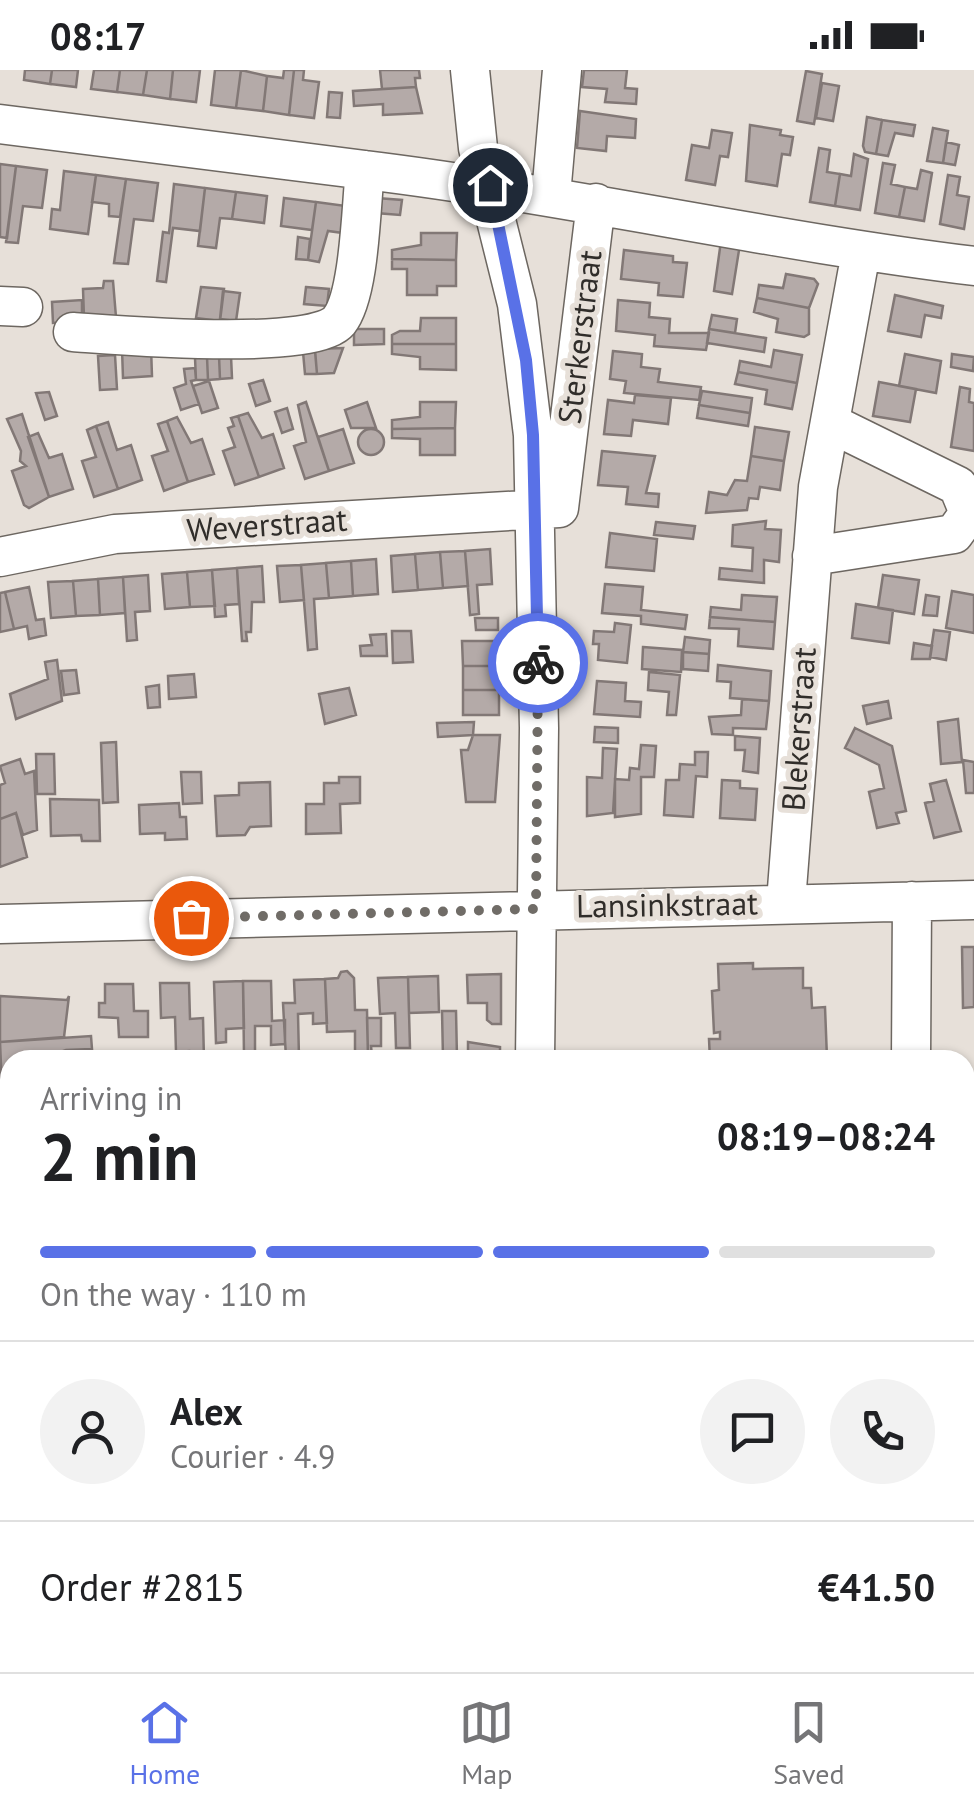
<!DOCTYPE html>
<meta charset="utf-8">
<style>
:root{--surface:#fff;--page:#f2f2f2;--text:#202124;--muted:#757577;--line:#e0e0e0;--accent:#5971e7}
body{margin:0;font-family:"PT Sans",sans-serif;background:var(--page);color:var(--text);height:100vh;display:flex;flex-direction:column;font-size:38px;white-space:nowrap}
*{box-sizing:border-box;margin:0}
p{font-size:32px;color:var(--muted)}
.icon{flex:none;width:55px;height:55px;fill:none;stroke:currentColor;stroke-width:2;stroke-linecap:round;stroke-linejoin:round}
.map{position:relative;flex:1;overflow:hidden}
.drawer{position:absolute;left:0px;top:980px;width:975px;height:622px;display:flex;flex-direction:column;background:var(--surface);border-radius:30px 30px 0 0;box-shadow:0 2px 8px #0004}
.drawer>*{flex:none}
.pin{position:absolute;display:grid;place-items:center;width:85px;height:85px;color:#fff;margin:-42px;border:5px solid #fff;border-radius:50%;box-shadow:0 2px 10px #0007}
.courier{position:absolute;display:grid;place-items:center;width:100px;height:100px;margin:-50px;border:8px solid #5971e7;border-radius:50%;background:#fff;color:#222;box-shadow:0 2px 12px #0007}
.summary em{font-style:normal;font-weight:700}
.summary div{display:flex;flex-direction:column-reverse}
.summary{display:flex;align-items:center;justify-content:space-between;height:170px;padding:0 40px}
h1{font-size:65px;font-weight:700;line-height:75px}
.bar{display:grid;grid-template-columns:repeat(4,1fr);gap:15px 10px;align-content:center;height:120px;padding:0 40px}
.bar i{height:12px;border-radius:8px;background:var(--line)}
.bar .current{background:var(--accent)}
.bar p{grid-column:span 4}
.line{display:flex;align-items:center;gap:25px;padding:0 40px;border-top:2px solid var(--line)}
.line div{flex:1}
.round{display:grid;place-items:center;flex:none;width:105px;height:105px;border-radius:52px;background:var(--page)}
.status{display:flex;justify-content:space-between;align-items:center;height:70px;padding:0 50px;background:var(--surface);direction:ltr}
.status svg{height:28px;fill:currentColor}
.dock{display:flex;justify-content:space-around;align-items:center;height:140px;border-top:2px solid var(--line);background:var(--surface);font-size:28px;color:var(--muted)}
.dock a{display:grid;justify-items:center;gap:5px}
.dock .current{color:var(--accent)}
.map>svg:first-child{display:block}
.building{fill:#b4aaa8;stroke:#827876;stroke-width:2.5}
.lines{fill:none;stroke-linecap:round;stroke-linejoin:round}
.minor-casing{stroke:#6d6761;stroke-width:41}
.major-casing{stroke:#c1c0bf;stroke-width:51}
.minor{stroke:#fff;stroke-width:38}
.major{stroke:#d9c883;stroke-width:48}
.done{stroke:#706c67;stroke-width:10;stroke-dasharray:0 18}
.route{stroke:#5971e7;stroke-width:12}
.labels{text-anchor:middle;stroke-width:10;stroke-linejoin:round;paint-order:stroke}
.street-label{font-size:32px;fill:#302d2a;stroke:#e7e0d9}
</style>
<div class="status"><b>08:17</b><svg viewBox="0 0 49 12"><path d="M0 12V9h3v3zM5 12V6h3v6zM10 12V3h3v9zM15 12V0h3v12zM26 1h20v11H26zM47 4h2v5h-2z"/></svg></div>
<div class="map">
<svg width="974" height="1602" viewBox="0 0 974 1602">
<rect width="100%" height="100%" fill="#e7e0d9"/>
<path class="building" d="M25 0H52L50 14 24 10Z
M52 0H78L76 17 50 14Z
M94 0H120L117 22 91 19Z
M120 0H147L143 25 117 22Z
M147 0H173L170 29 143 25Z
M173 0H200L196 32 170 29Z
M215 0H241L236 38 211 35Z
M241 0 267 6 263 41 236 38Z
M284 0H294L289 45 263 41 267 6 283 8Z
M294 0H304L303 10 319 12 314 48 289 45Z
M380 0H419L420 8H415L416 17 382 19Z
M584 0H627L625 18 637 19 636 34 605 32 607 19 582 17Z
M806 1 822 4 814 54 797 51Z
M822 13 839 16 833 51 816 48Z
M416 17 422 43 383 45V34L354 36 353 21Z
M329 22 342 23 340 48 327 47Z
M580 41 636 49 635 68 607 66 606 81 577 78Z
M867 47 882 50 876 84 865 82 863 76Z
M882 50 915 55 913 66 895 63 888 86 876 84Z
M750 55 781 60 780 65 793 67 790 85 782 84 777 116 746 111Z
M933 58 948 61 943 93 927 91Z
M712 60 732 63 728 87 720 86 715 115 686 110 692 75 709 78Z
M946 72 959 75 955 95 943 93Z
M819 78 830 80 827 102 840 104 835 136 810 132Z
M854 84 868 89 860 140 835 136 840 104 851 106Z
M883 93 895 95 891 114 905 117 899 147 875 143Z
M0 94 16 96 7 168 0 167Z
M16 96 47 100 42 138 23 136 18 173 6 172Z
M921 100 932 103 924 151 899 147 905 117 917 119Z
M64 101 96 105 88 164 50 159 52 139 60 140Z
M96 105 126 109 120 147 109 146V134L92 132Z
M948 105 960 107 957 125 969 127 964 159 940 154Z
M126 109 158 113 153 151 134 149 128 194 114 193Z
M174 114 205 118 200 161 173 158 166 212 157 211 163 162 169 163Z
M205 118 236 122 232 149 220 148 216 178 198 176Z
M236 122 267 126 264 153 232 149Z
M284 128 316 132 312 160 281 156Z
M377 128 402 130 400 145 376 143Z
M316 132 346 136 343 163 328 161 319 192 308 190Z
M421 163H457L456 190 392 189V180L421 175Z
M298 167 310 169 308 190 296 189Z
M721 171 740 174 732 224 714 221Z
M624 180 673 186V192L687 193 683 227 658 225 659 213 621 209Z
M392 189 456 190V216H437V225H407V199H392Z
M786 204 814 209 818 214 809 238 757 228 759 215 783 218Z
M104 211H113L116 247 84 248 83 219 103 218Z
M201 217 224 219 220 251 196 248Z
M306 217 329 219 327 236 304 234Z
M223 221 240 223 236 251 220 249Z
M895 225 943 236 941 248 925 245 921 267 888 261Z
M757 228 809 238V264L804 267 776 262 778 249 754 242Z
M82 230V251L53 253 52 232Z
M618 230 650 233 649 247 670 249 669 263H709L706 280 654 276 655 265 616 261Z
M712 245 737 249 735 263 709 259Z
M421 248H456V274H392V265L400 261H420Z
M354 259H384V274L354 275Z
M709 259 766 268 764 282 707 273Z
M392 274H456V300L420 299V287L392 284Z
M151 277 152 306 123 308 122 279Z
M343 278 334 303 317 304 315 279Z
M774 280 802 285 797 313 738 302 740 291 771 297Z
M315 281 317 304H305L303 282Z
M613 281 642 284 641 297 660 299 658 312 701 317 699 330 624 323 626 311 610 309Z
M905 284 941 291 936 323 899 316Z
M952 284 974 287 973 301 951 297Z
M115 285 117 319 100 320 98 286Z
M219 286 220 309 208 310 207 287Z
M219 286H231L232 308 220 309Z
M207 287 208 310H196L195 288Z
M195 298 196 310 191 311 199 334 181 340 174 318 186 314 184 299Z
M738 302 797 313 792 339 765 334 767 320 735 314Z
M263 310 270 331 256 336 249 314Z
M209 311 218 338 202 343 193 316Z
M879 312 916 319 910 352 873 346Z
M960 317 970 319 969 332 974 333V381L951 377Z
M702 321 752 328 750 343 699 335Z
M49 322 57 346 45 350 36 323Z
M635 325 671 328 668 354 633 350 631 366 604 364 608 330 634 333Z
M306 332 329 401 305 409 294 376 306 372 298 335Z
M367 332 376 358H351L345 340Z
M420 332H456L455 358 392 359V350L420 347Z
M699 335 750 343 748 356 697 348Z
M287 338 293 359 282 363 275 342Z
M248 343 262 368 273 364 284 398 259 407 238 346Z
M22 344 49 427 29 438 24 435 12 401 26 396 20 391 21 381 7 349Z
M238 346 259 407 235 415 223 381 235 377 228 358 234 356 231 348Z
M177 347 191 373 202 369 214 404 188 412 167 351Z
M167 351 188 412 164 421 152 386 168 381 158 354Z
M108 352 117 380 131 375 142 410 118 419 96 356Z
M96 356 118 419 94 427 82 391 96 387 87 360Z
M755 357 789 362 784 391 751 386Z
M455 358V385H420V369L392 368V359Z
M343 359 354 393 329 401 318 367Z
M358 372a13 13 0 1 1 26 0a13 13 0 1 1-26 0Z
M38 363 49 388 62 384 73 419 49 427 28 367Z
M602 381 655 386 646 423 659 424 658 437 626 434 628 417 598 415Z
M751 386 784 391 780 420 760 417 758 429 749 428 747 440 706 443 709 422 727 425 735 410 747 411Z
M766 451 765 459 781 460 779 492 764 490V513L719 509 720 498 752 501 753 478 732 476 733 455Z
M656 452 695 456 693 469 654 465Z
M610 463 657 469 654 501 606 497Z
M490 479 492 514 477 515 479 544 470 545 465 481Z
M465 481 468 516 443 518 440 482Z
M440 482 443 518 418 520 415 484Z
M415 484 418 520 393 522 391 486Z
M376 489 378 524 353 526 351 491Z
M351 491 353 526 329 528 326 493Z
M326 493 329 528 314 529 317 579 308 580 301 495Z
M301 495 304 530 280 532 277 496Z
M262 496 264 532H252L251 562H246L247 571H242L237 498Z
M237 498 239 534 225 535 226 546 215 547 212 500Z
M212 500 215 536 190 537 187 502Z
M187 502 190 537 165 539 162 504Z
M148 505 150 541 135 542 137 570 127 571 123 507Z
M883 505 919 510 914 544 878 538Z
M123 507 125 543 100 545 98 509Z
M98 509 100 545 76 546 73 511Z
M73 511 76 546 51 548 48 512Z
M605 514 643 517 641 540 687 545 685 559 641 554V546L602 543Z
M29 517 36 550 44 549 46 565 29 569 27 556 14 559 5 522Z
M952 521 974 525V563L946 558Z
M5 522 14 559 0 562V523Z
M742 525 777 527 775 552 710 547 711 537 741 540Z
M926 525 939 527 937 546 923 545Z
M856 534 893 540 889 573 852 568Z
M710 547 775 552 773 579 738 576 739 559 709 558Z
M475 548H498V560H476Z
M615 553 631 555 627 593 598 590 599 574H593L594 561 614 562Z
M934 560 950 562 946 590 930 587Z
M392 561H411L413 592 393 593Z
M386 564 387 586H361L360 576 372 575 370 565Z
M685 567 710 570 709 584 683 582Z
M462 571H499V596H463Z
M914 573 932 576 930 589H912Z
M643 577 682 580 681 602 642 599Z
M683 582 709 584 708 601 683 599Z
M57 590 62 631 16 649 10 624 48 609 45 592Z
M718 595 771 601 769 631 730 628 731 612 717 611Z
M463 596H499V620H463Z
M76 600 79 623 64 625 61 601Z
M649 602 680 605 676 645H667L669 622 648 620Z
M194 604 196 627 169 629 168 606Z
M597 611 626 613 625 631 641 632 640 647 594 644Z
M159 615 160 637 148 638 146 617Z
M349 618 356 645 325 654 319 624Z
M463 620H499V645H463Z
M742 629 769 631 766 659 733 658V665L712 664 709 647 741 645Z
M888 631 891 648 867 654 863 636Z
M958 649 962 692 941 694 938 652Z
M474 652 473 665 438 667 437 653Z
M595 657 618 658V673L594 672Z
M855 658 892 676 906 741 896 743 899 753 877 758 869 722 884 718 879 695 845 678Z
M473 665H500L495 732H466L461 680H468Z
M735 666 760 668 758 703 743 701 745 680H735Z
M116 672 118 732 103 733 101 673Z
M641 675 656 676 654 707H641V744L615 747V709L629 710 630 698 639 699Z
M603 678 617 679 613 743 587 746V707L602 708Z
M695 682H708L707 707 696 706 693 747 664 745 666 710H679L680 694 695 695Z
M36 684H54L55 724H37Z
M20 689 25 704 34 701 37 760 23 765 16 743 0 749V715L5 713 0 696Z
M963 690 974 692V723H966Z
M181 702H201L202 733 183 734Z
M339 707H360V733L340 734 341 763 306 764V734H324V713H339Z
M722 710 740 711V718L757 719 755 750 720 748Z
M946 710 961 761 934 768 925 733 934 731 930 714Z
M270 712 271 756 250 757 245 765 217 766 215 726 239 725V713Z
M50 729 99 730 100 771H82L81 765 51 766Z
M179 733 180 747H186L187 769 165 770V763L140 764 139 735Z
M16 743 27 787 0 797V749Z
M962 877H974V937L963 938Z
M753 893V899L803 898V918H811L812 938 825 937 827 988 710 990 709 969H720V962L714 963 712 921 719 920 718 894Z
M347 901 354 908 355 940H367L368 986H355V961L327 962 325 909 338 908 341 902Z
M501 904V954H492L487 950V933H468L467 905Z
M438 906 439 942 409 943 408 907Z
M408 907 410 978H396L395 943 380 944 378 908Z
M325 909 327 953 313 954V943L298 944 299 988H286L283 933H295L294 910Z
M243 911H271L272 951 285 950V974L271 975V956H255V986H244Z
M243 911 244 958 226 959V972L216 973 214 912Z
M160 913H189L190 949 203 948 204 990H189V981L176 982 175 947 161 948Z
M105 914H133L134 941H148V967H119L118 948 99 947V933H105Z
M0 926 67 930 69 926 64 967 0 972Z
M442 941H456L457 988H443Z
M381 948V976H371L372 986H368L367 948Z
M91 966 92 979 66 980 38 990H10V1041L3 1042 0 972Z
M468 972 500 977V990H468Z
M0 1051H10V1095L0 1096Z
M10 1104V1146L0 1148V1106Z
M10 1172V1199L3 1200 0 1175Z
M10 1235V1261L0 1263V1236Z
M10 1261V1289L2 1290 0 1263Z
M63 1592H120L121 1602H64Z
M473 1592H504V1602H456V1598H473Z
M571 1592H606V1599L621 1602H571Z"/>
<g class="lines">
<g class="minor-casing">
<path id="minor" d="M470 0 478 78 517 234 533 365 539 658 535 990
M0 54 365 100
M551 125 562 0
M0 236 23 237
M73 262C118 265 313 282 339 251 360 225 361 135 365 100 569 125 770 171 974 196
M812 486 954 464 969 443 958 416 830 353
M0 487 115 464 559 438 596 133
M786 832 818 417 861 182
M0 854 974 830
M911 990 912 831
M965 1242H974
M276 1592 288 1602
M945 1592 946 1602
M528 1602V1592"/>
</g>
<g class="major-casing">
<path id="major" d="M0 1546 9 1602"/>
</g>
<use href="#minor" class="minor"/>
<use href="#major" class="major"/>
</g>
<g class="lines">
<path class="done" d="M191 848 536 839 538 593"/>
<path class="route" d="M490 115 526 290 533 365 538 593"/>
</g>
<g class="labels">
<g class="street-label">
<text transform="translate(580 267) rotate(-83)" y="11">Sterkerstraat</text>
<text transform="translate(267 455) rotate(-4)" y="11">Weverstraat</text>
<text transform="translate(799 659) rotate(-86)" y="11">Blekerstraat</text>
<text transform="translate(667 835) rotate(-1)" y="11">Lansinkstraat</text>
</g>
</g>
</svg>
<div class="pin" style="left:191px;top:848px;background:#ea580c"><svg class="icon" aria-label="bag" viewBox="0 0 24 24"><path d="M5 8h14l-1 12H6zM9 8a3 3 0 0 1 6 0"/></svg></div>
<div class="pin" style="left:490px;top:115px;background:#1f2937"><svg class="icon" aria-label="home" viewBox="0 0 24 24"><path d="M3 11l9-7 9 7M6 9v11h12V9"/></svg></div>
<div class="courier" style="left:538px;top:593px"><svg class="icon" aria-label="bike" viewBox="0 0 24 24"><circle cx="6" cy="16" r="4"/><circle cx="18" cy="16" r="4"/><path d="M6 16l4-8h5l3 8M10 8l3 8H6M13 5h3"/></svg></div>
<section class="drawer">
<div class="summary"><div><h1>2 min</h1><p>Arriving in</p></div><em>08:19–08:24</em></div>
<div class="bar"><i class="current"></i><i class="current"></i><i class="current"></i><i></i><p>On the way · 110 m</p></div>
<div class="line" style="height:180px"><a class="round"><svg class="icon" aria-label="person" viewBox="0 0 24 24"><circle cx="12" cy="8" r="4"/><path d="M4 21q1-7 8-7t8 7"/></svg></a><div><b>Alex</b><p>Courier · 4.9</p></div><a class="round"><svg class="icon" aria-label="chat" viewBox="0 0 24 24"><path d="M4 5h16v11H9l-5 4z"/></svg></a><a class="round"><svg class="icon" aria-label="phone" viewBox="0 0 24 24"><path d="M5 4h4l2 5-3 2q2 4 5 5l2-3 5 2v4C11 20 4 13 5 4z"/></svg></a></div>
<div class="line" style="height:130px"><div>Order #2815</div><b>€41.50</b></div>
</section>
</div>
<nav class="dock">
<a class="current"><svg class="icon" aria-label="home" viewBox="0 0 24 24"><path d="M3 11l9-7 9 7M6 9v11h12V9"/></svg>Home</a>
<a><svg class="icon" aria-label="map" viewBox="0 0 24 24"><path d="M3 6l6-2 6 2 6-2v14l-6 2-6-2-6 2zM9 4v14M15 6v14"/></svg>Map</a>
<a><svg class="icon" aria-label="saved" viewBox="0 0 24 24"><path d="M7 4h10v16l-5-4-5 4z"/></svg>Saved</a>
</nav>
